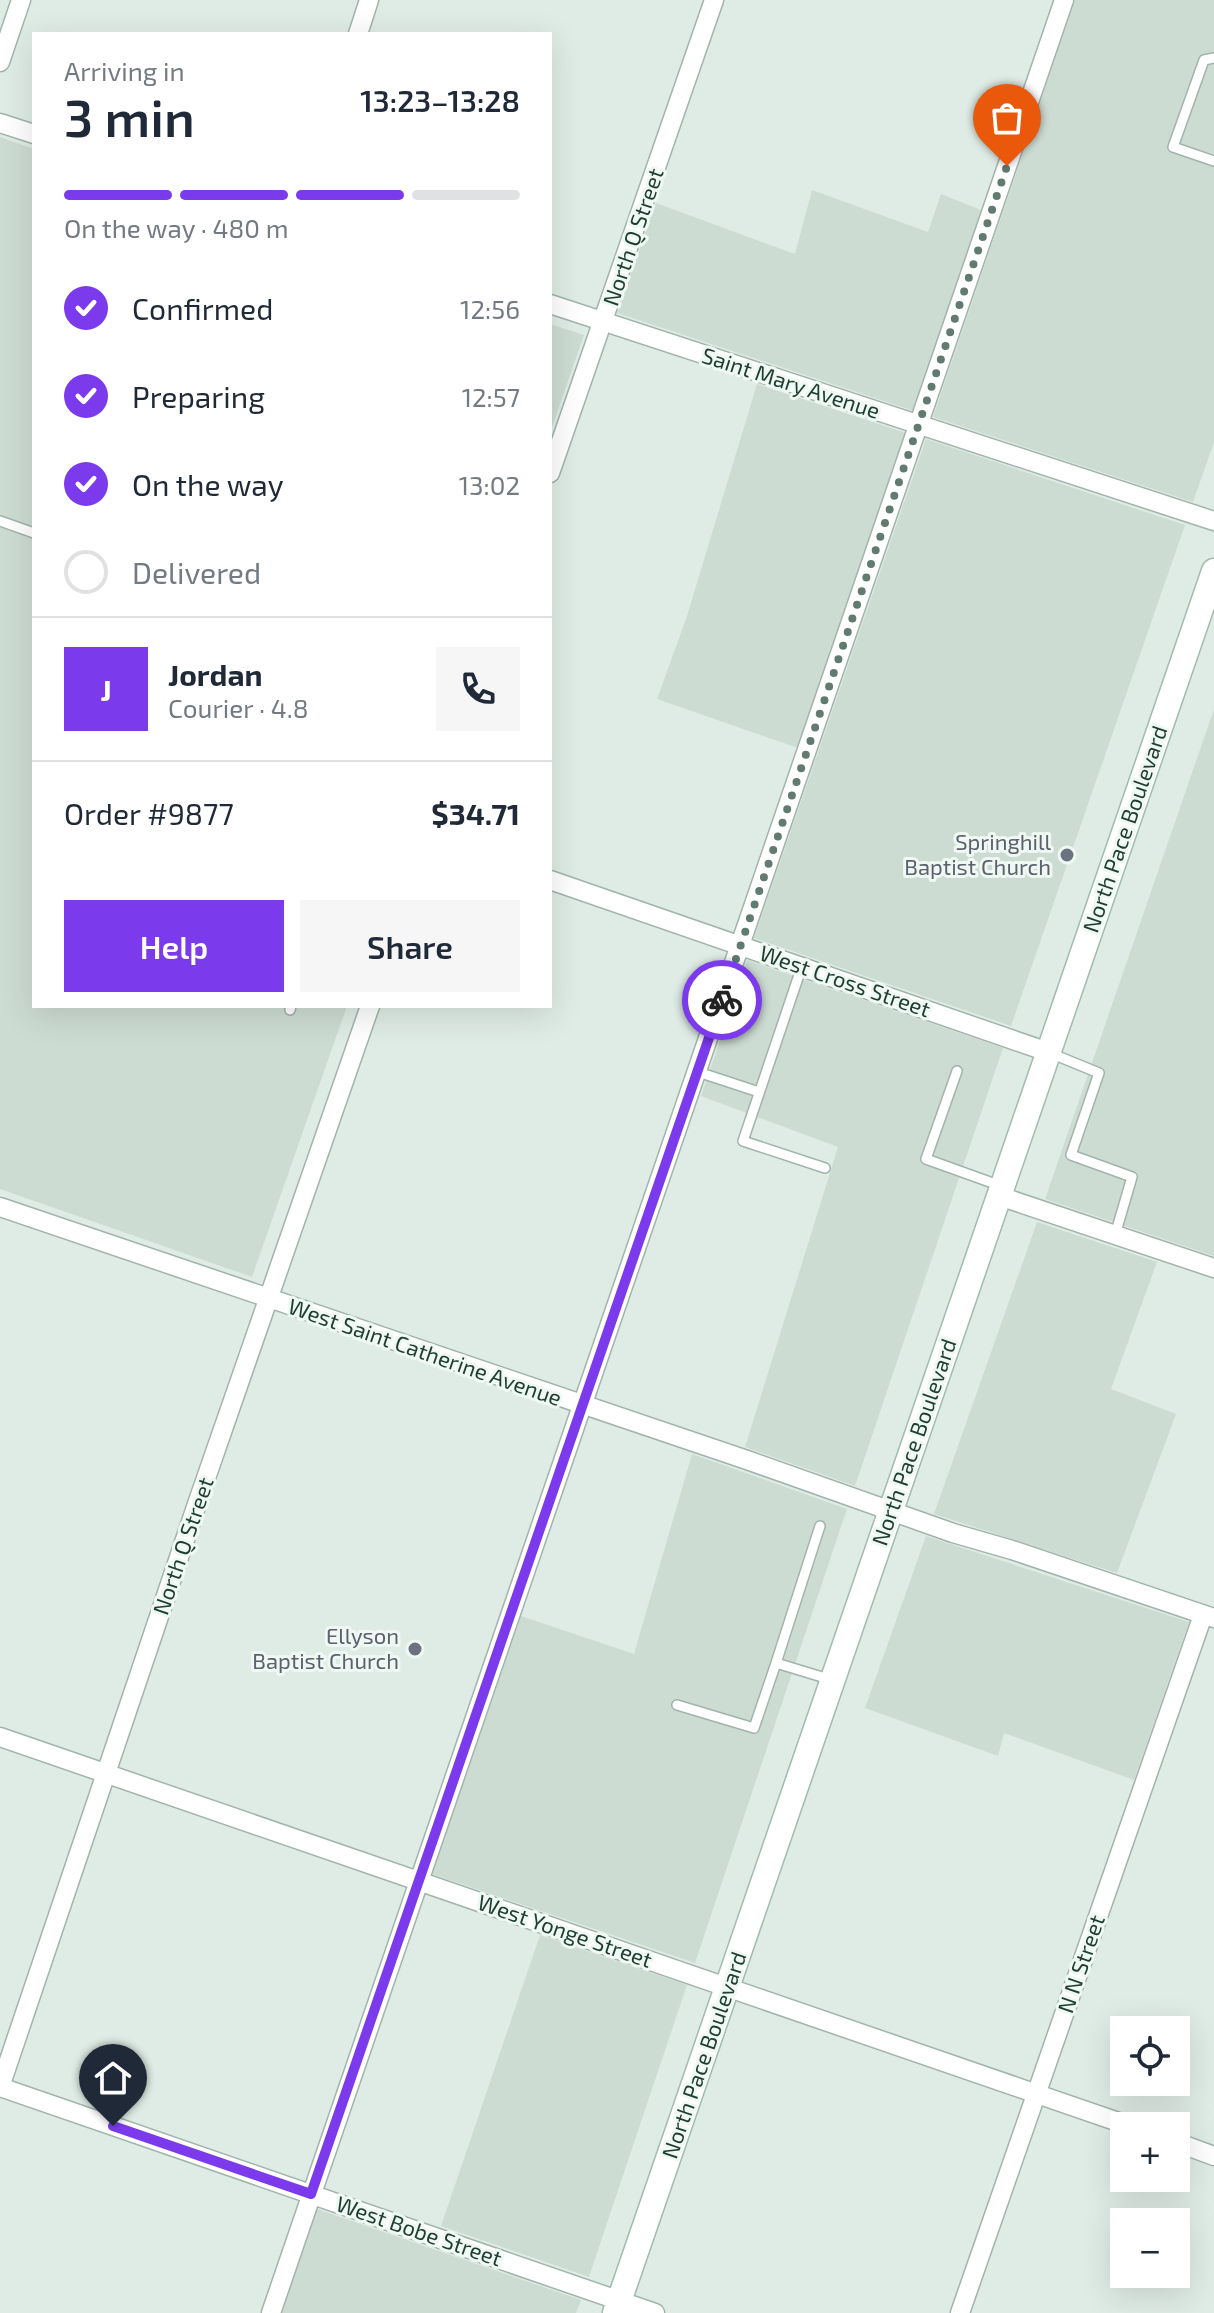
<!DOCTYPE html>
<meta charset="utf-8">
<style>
:root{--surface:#fff;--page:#f6f6f7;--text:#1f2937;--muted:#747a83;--line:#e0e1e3;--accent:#7c3aed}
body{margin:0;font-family:"Exo 2",sans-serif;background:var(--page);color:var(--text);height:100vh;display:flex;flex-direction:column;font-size:30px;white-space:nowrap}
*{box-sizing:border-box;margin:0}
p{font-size:26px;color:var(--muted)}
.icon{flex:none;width:44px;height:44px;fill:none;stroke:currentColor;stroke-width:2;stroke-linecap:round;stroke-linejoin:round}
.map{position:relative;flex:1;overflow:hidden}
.panel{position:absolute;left:32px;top:32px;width:520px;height:976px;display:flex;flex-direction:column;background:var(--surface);border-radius:0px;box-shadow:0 8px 32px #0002}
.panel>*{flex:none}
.controls{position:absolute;left:1110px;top:2016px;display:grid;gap:16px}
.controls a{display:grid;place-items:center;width:80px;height:80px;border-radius:0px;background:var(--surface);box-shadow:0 8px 32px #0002;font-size:40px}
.pin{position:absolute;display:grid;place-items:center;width:68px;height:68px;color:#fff;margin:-82px -34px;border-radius:50% 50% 50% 0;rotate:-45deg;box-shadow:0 0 8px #0007}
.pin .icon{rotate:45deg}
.courier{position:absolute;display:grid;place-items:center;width:80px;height:80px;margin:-40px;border:6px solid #7c3aed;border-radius:50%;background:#fff;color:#222;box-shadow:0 2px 10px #0007}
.head em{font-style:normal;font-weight:600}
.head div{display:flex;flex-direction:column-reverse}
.head{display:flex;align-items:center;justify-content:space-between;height:136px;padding:0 32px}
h1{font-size:52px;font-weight:600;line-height:60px}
.bar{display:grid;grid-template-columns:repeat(4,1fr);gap:12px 8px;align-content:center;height:96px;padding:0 32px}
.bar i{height:10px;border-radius:6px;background:var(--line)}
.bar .active{background:var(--accent)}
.bar p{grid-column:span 4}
.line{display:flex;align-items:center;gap:20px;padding:0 32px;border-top:2px solid var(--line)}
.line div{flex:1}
.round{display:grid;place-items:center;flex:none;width:84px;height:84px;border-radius:0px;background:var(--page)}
ol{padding:0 32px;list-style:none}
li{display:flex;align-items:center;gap:24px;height:88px}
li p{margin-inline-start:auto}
li .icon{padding:8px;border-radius:50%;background:var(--accent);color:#fff;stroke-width:4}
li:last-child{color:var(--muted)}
li i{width:44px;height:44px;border:4px solid var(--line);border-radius:50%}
.action{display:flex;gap:16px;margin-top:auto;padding:16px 32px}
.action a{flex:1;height:92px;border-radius:0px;background:var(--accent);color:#fff;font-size:32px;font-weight:600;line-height:92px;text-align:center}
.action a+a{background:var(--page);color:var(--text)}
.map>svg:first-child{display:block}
.built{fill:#cddcd3}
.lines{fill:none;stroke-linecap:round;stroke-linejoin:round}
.service-casing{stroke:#a1b4ab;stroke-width:12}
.minor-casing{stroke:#a1b4ab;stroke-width:21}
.secondary-casing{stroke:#9fbcae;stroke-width:27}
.service{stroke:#fff;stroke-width:9}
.minor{stroke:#fff;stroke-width:18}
.secondary{stroke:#fff;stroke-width:24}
.done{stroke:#627b70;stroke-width:8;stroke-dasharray:0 14.4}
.route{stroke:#7c3aed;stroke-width:10}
.worship-dot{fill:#6b7280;stroke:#f0f8f3;stroke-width:3}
.labels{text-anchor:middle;stroke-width:6;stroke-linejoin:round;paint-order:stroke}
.street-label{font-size:22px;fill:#1e3e31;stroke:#f0f8f3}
.worship-label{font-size:22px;fill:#5b616d;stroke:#f0f8f3;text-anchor:end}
</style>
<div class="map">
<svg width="1214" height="2313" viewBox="0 0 1214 2313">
<rect width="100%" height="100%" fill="#dfece5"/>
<path class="built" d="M1075 0H1214V442L1193 502 933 417Z
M0 137 34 149V1006H347L252 1277 0 1189Z
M812 190 928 232 941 194 981 210 914 411 617 313 656 203 795 254Z
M550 324 584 335 550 433Z
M757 384 906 433 798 748 657 699 687 616Z
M926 439 1185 525 1011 1026 754 938Z
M1214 709V1256L1045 1199Z
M747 960 1003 1048 855 1486 745 1447 838 1147 701 1096Z
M1037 1222 1157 1262 1111 1389 1176 1414 1117 1573 934 1514Z
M692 1454 847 1509 695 1963 432 1874 521 1616 634 1654Z
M926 1536 1189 1622 1134 1780 1004 1733 998 1756 865 1708Z
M540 1935 687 1985 589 2277 441 2226Z
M317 2209 581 2300 576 2313H281Z"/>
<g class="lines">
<g class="service-casing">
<path id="service" d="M1214 58 1204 60 1173 147 1214 161
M0 521 34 533
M802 966 743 1141 825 1168
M290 1010 291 1006
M1050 1053 1099 1073 1071 1155 1132 1177 1115 1235
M957 1071 926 1159 1001 1186
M698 1072 759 1092
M820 1526 776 1663 832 1680
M677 1705 754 1728 776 1663"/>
</g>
<g class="minor-casing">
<path id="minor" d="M358 34 369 0
M0 62 21 0
M0 123 34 134
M550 304 1214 521
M550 473 714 0
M550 880 1048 1052
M999 1196 1214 1268
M0 1207 747 1460 953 1533 1012 1550 1214 1618
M0 1737 1130 2126
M0 2087 197 1504 370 1006
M0 2087 655 2313
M1176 2142 1214 2156
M271 2313 1064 0
M960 2313 1203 1615"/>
</g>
<g class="secondary-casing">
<path id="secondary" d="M615 2313 1214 571"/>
</g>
<use href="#service" class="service"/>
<use href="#minor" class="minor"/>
<use href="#secondary" class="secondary"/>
</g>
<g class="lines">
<path class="done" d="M722 1000 1007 166"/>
<path class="route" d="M113 2126 311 2194 722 1000"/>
</g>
<g class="worship-dot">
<circle cx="1067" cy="855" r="8"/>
<circle cx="415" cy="1649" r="8"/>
</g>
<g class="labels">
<g class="street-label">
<text transform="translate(633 237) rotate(-71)" y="8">North Q Street</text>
<text transform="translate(791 383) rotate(18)" y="8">Saint Mary Avenue</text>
<text transform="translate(1125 829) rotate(-71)" y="8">North Pace Boulevard</text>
<text transform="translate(845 981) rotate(19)" y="8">West Cross Street</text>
<text transform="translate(425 1352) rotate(19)" y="8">West Saint Catherine Avenue</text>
<text transform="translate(914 1442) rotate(-71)" y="8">North Pace Boulevard</text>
<text transform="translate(183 1546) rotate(-71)" y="8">North Q Street</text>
<text transform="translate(565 1931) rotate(19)" y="8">West Yonge Street</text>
<text transform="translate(1081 1964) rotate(-71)" y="8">N N Street</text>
<text transform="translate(704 2055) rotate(-71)" y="8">North Pace Boulevard</text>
<text transform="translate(419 2231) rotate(19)" y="8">West Bobe Street</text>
</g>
<g class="worship-label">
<text x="1051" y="850">Springhill<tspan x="1051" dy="25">Baptist Church</tspan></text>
<text x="399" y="1644">Ellyson<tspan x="399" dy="25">Baptist Church</tspan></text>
</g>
</g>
</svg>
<div class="controls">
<a><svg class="icon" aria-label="locate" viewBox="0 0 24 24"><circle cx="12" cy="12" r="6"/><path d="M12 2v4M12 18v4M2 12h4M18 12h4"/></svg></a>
<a>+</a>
<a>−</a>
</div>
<div class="pin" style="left:1007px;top:166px;background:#ea580c"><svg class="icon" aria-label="bag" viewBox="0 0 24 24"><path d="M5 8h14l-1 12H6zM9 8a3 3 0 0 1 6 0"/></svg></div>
<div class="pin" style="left:113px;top:2126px;background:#1f2937"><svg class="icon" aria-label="home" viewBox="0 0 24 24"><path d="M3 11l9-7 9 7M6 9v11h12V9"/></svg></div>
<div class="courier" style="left:722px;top:1000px"><svg class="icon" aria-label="bike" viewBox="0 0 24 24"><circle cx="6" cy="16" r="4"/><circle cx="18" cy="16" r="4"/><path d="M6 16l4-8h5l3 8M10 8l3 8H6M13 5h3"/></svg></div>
<section class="panel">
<div class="head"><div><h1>3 min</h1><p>Arriving in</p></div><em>13:23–13:28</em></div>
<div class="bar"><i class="active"></i><i class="active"></i><i class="active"></i><i></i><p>On the way · 480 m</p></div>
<ol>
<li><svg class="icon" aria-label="check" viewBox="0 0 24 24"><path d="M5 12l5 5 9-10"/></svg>Confirmed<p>12:56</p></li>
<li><svg class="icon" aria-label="check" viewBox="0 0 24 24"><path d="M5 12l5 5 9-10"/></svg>Preparing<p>12:57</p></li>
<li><svg class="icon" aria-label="check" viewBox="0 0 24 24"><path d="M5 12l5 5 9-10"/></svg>On the way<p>13:02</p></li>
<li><i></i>Delivered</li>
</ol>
<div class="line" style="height:144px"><b class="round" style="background:var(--accent);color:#fff">J</b><div><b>Jordan</b><p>Courier · 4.8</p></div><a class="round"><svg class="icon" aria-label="phone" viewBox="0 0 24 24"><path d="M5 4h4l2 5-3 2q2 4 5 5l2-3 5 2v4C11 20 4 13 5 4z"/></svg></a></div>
<div class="line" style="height:104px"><div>Order #9877</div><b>$34.71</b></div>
<div class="action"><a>Help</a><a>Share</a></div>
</section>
</div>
